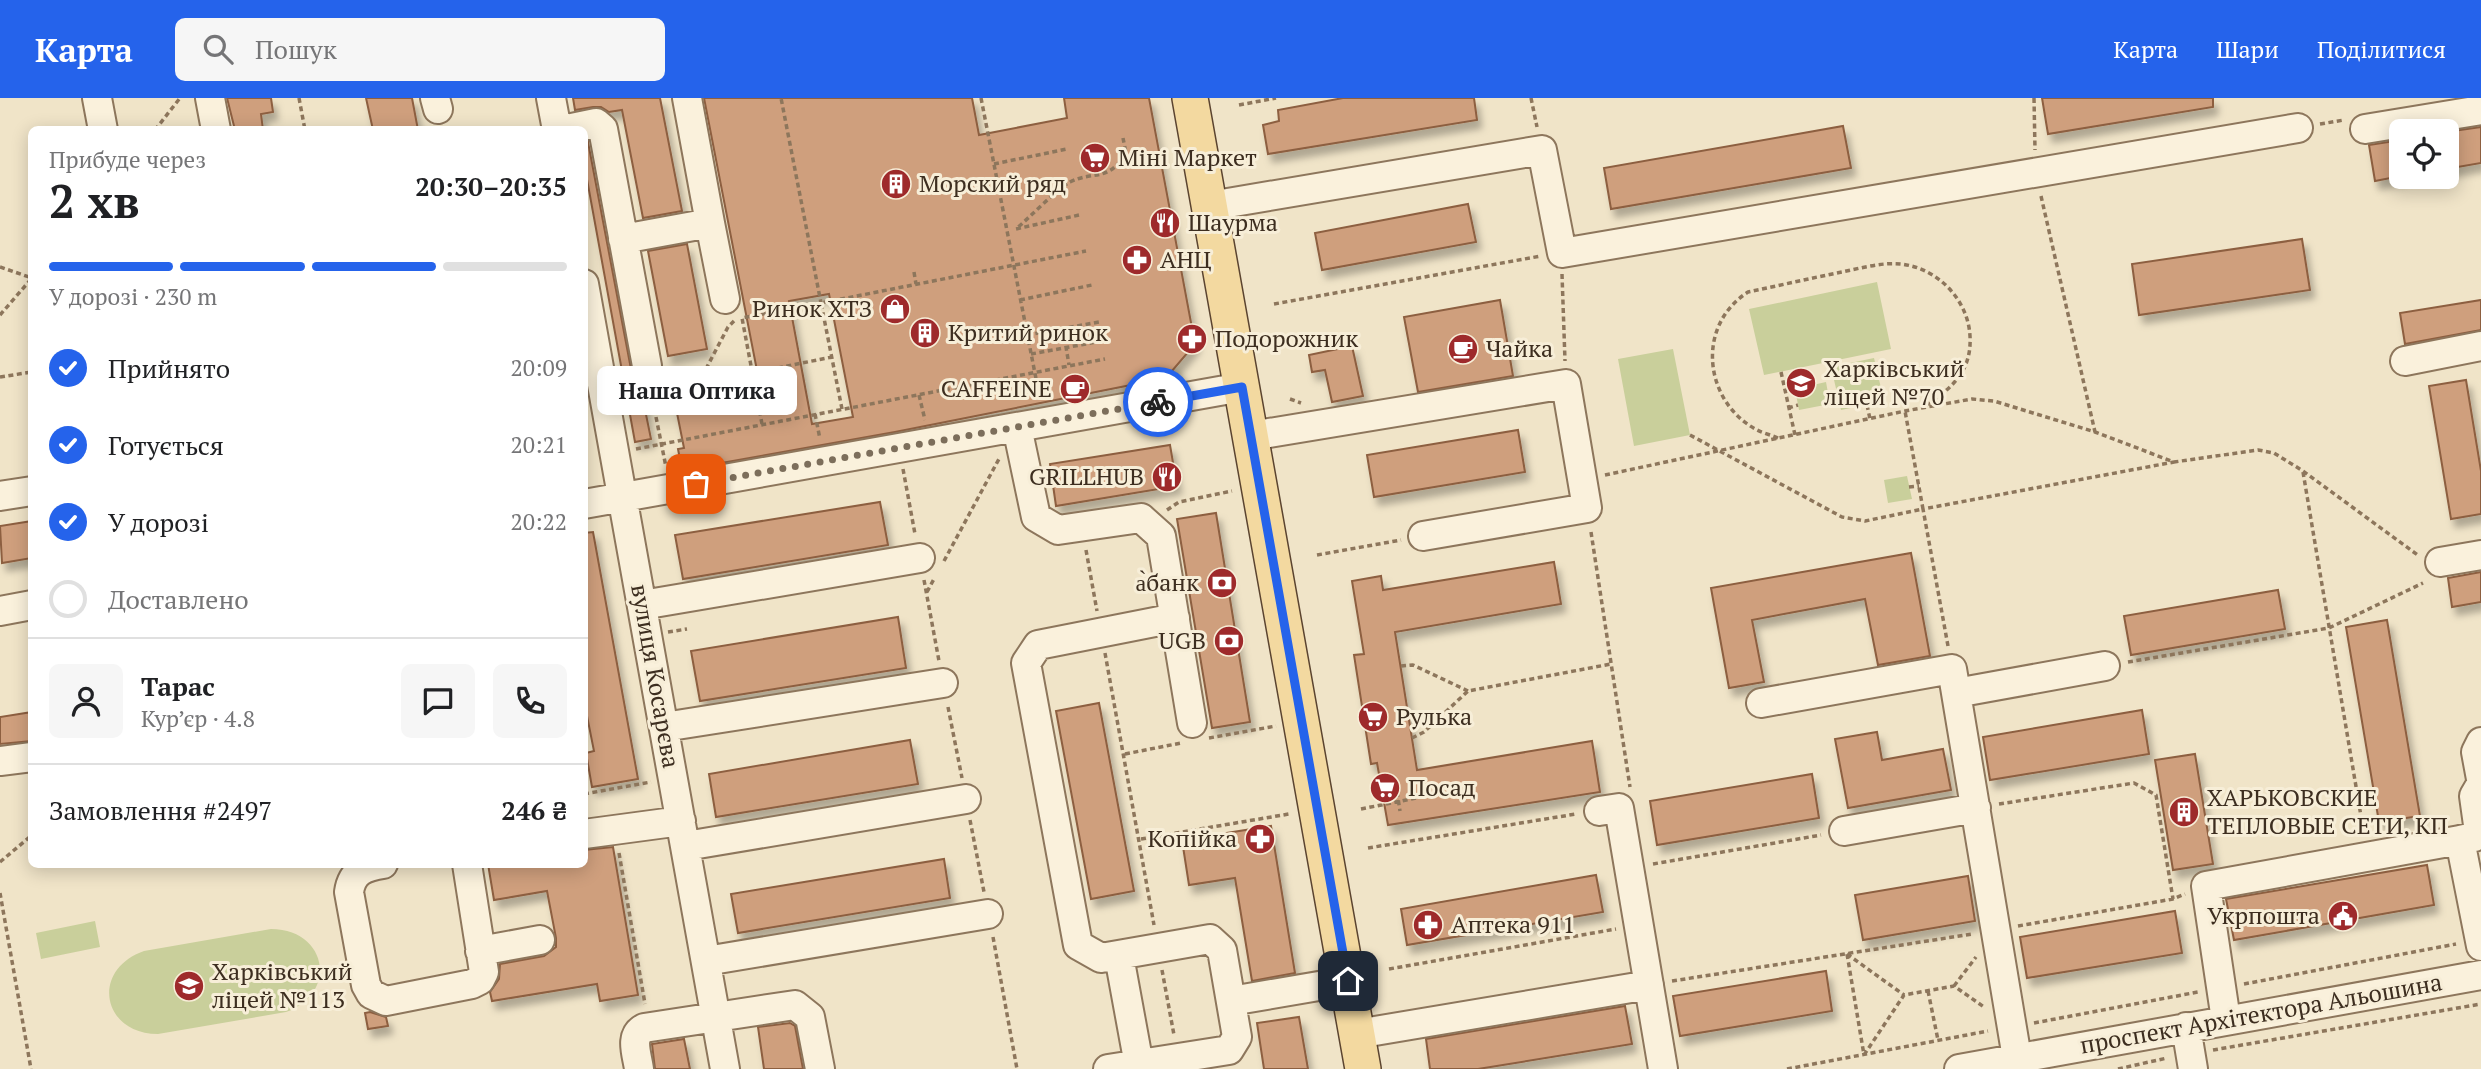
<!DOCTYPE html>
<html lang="uk">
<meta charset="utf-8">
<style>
:root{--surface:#fff;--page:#f6f6f6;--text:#202124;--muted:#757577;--line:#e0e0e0;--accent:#2563eb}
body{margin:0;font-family:"PT Serif",serif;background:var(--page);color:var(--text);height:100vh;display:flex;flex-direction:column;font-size:26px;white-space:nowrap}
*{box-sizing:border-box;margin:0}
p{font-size:23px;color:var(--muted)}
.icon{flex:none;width:38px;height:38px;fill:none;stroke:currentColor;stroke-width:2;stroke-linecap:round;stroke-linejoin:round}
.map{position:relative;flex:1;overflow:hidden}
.panel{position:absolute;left:28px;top:28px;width:560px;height:742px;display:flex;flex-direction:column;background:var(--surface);border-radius:10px;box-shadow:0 4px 18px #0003}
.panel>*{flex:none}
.controls{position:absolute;left:2389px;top:21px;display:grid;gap:14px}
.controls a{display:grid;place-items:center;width:70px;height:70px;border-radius:10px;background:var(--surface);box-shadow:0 4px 18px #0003;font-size:35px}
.pin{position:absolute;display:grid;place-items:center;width:60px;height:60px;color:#fff;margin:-30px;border-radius:14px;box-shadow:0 4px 10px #0006}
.courier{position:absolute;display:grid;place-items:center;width:70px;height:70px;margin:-35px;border:5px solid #2563eb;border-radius:50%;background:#fff;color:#222;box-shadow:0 2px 9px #0007}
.bubble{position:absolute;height:49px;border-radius:10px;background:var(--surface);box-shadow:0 4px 18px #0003;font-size:23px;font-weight:800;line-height:49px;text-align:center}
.summary em{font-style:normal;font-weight:800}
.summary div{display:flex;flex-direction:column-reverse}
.summary{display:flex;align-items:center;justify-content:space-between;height:119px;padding:0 21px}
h1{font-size:46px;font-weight:800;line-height:52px}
.bar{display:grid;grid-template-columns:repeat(4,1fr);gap:10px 7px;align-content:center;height:84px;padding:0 21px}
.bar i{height:9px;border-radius:5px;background:var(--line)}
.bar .on{background:var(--accent)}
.bar p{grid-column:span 4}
.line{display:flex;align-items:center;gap:18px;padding:0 21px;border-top:2px solid var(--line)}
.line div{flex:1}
.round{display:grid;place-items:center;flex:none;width:74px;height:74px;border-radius:10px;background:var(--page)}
ol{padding:0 21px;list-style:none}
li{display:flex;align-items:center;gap:21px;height:77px}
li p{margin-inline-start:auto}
li .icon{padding:7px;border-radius:50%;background:var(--accent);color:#fff;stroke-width:4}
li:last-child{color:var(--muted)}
li i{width:38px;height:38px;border:4px solid var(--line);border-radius:50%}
header{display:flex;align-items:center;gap:42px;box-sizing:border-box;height:98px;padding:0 35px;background:var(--accent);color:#fff}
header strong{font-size:33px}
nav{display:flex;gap:38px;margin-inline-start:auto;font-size:24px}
.search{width:490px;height:63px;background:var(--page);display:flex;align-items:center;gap:18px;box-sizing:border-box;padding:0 24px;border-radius:10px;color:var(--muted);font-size:26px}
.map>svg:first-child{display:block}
.green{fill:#c9cf9b}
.building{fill:#cf9f7d;stroke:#8d5f41;stroke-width:2;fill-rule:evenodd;filter:url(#shadow)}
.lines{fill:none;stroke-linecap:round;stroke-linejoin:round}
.minor-casing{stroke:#8d765c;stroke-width:32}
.major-casing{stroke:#5b4430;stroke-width:38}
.path{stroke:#8d765c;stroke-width:3.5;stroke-dasharray:5 3.5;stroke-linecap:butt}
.minor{stroke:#faf1dc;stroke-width:28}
.major{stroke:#f3d9a0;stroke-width:35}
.done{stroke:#7c6e5b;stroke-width:7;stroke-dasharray:0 12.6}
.route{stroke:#2563eb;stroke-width:9}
.labels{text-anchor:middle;stroke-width:6;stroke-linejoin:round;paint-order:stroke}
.poi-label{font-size:24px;fill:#3d2e20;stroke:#f7eed8;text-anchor:start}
.street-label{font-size:24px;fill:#3d2e20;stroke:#f7eed8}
</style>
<header>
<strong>Карта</strong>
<div class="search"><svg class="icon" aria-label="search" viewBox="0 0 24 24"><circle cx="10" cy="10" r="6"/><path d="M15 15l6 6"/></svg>Пошук</div>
<nav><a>Карта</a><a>Шари</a><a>Поділитися</a></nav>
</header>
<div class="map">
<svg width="2481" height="971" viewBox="0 0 2481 971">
<defs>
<filter id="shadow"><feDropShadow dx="4.5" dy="8" stdDeviation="3.5" flood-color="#0004"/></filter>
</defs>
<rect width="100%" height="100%" fill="#f0e4c8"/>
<path class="green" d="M1877 184 1891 251 1764 277 1749 211Z
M1673 251 1690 337 1634 348 1618 261Z
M1874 260 1884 303 1841 312 1831 269Z
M1826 284 1830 306 1799 312 1795 291Z
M1907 378 1912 401 1888 405 1884 382Z
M95 823 100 849 41 861 36 835Z
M271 831C327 831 339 895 286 914L158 936C102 936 90 872 144 853Z"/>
<path class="building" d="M227 0H271L273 14 261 16 263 32H235Z
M366 0H412L418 32H373Z
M573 0H660L682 113 643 120 622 12 609 14 601 9H593L575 12Z
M704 0H972L979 37 1067 20 1064 0H1149L1195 246 1166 280 895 334 682 372 678 351 684 350 675 305 760 288ZM829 196 853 319 812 326 789 203Z
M1343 0H1474L1477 22 1268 56 1263 27 1279 23 1278 12Z
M2042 0H2213V9L2048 36Z
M1843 28 1851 70 1611 111 1604 70Z
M2481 29V65L2446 71V34Z
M2401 42V78L2375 83 2369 47Z
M584 44H588L631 271 639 282 651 341 635 344 584 65Z
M1468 106 1476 144 1322 172 1315 135Z
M2302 141 2310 192 2139 217 2132 166Z
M687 146 707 251 668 258 648 153Z
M1500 202 1513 278 1418 294 1404 219Z
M2481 202V232L2405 246 2400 215Z
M1352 248 1363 298 1332 304 1325 272 1312 274 1309 257Z
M2466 282 2481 373V416L2451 421 2429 288Z
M1518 332 1525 374 1374 399 1367 357Z
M1170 347 1177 388 1056 408 1050 366Z
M880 404 888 447 683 481 675 437Z
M1216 415 1250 624 1212 630 1177 421Z
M32 423V460L2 465 0 428Z
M593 434 638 681 592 689 586 655 594 653 584 603V435Z
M1911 455 1930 558 1878 567 1865 501 1752 522 1764 584 1729 590 1711 490Z
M1554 464 1561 506 1395 534 1417 672 1592 643 1600 694 1388 727 1377 665 1371 666 1354 557 1364 556 1352 483 1381 478 1383 492Z
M2481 474V504L2452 509 2448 480Z
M2278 492 2285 531 2131 557 2124 518Z
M898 519 906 570 700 603 691 553Z
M2387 522 2420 718 2379 724 2346 529Z
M1099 605 1134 793 1091 801 1056 613Z
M2142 612 2149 656 1990 682 1983 639Z
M32 614V643L0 646V619Z
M1877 634 1882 662 1943 651 1951 692 1848 710 1835 641Z
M910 642 918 686 716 719 709 676Z
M2195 656 2213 766 2173 772 2155 662Z
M1812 676 1819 720 1657 747 1650 703Z
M1271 728 1295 875 1252 883 1235 780 1189 787 1182 742Z
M613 749 638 897 600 903 597 886 492 903 490 894 499 881 500 866 544 858 556 849V840L547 793 494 802 488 766H584V752Z
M944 761 950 800 738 835 731 796Z
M2427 767 2434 807 2234 842 2226 801Z
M1596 777 1603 814 1407 847 1401 811Z
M1968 778 1975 823 1863 842 1855 797Z
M2175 813 2182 855 2027 880 2020 839Z
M1826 873 1832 913 1680 938 1673 898Z
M1625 908 1632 946 1478 971H1430L1426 941Z
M370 914 386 919 388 928 368 931 365 915Z
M1299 919 1308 971H1264L1257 925Z
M790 925 795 928 803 971H764L758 929Z
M684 941 690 971H655L652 946Z"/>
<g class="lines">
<g class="minor-casing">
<path id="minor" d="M97 0 103 32
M210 0 216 32
M435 0 438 11
M551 0 557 32
M687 0 710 125
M2365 31 2481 12
M562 32 596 25 603 31 647 268
M1210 108 1542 52 1562 155 2298 30
M623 141 710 125 725 201
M584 186 725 971
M2405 263 2481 248
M1017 329 1036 419 1058 432 1141 420 1161 438 1192 625
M1251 338 1566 286 1587 410 1423 438
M0 398 32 393
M584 406 1242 289
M2440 464 2481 457
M642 507 920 460
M0 513 32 507
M1956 595 2105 568
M1761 605 1952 571 2017 960
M664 629 943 585
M2481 644 2476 654 2481 681
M0 663 32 659
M1599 713 1619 710 1663 971
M1844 733 1976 710
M584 736 681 723
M2460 742 2474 739 2479 734 2474 698 2481 686
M686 748 966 701
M383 766C365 769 352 773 349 794L366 887 371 896 386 903 472 886 480 882 484 874 467 766
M480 853 540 842
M1119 858 1139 967
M706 863 988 816
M1231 903 1348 883
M2226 922 2206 788 2460 742 2481 848
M2186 929 2193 971
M1357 936 1649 887
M639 971C637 956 629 938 644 930L795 907 810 919 820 971
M1108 971 1229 952 1237 939 1222 852 1210 841 1101 860 1078 847 1026 565 1038 547 1175 520
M1959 971 2481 877"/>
</g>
<g class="major-casing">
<path id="major" d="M1190 0 1363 971"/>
</g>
<path class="path" d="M299 0 305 32
M981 0 1040 301
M1531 0 1537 29
M2034 0 2035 52
M1239 7 1276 0
M2320 26 2344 22
M155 32 180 0
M994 66 1067 51
M2041 98 2095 334
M1079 117 1016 131C1029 120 1057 91 1070 84 1094 72 1108 85 1126 55L1123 40
M0 169 32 180
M914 174 916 186
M1562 176 1565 263
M1020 202 1092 187
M1274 206 1541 158
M0 217 32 180
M1063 231 1069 267
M1027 237 1099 224
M1031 256 1102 243
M1781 274 1795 337
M0 279 32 274
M698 286 728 229 734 223
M651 294 666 369
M919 297 925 322
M628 300 832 259
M1290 301 1301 305
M1867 307 1870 321
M1788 310 1798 307
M842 311 821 205 1086 153
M815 316 820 341
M762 326 742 220 821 205 781 0
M1690 337 1842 419 1865 423 1923 411 1905 313
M1778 340C1771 337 1763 335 1757 332 1704 304 1695 228 1748 194 1777 188 1807 181 1837 175 1858 171 1880 164 1901 166 1937 170 1968 201 1970 238 1972 274 1951 291 1923 309
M636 351 1105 261
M903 371 915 436
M2303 374 2364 736
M1605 377 1905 313 1972 301 1994 303 2095 334 2174 364 2258 352 2274 355 2303 373 2419 458
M1909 389 1919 388
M1167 412 1179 404 1232 393
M1591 434 1630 689
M1086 452 1097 513
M1317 457 1401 442
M944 463 1000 359
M924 482 939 563
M927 494 935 479
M668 534 687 531
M1948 548 1923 411 2174 364
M1105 555 1154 827
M2128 564 2329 530 2423 485
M1401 568 1413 567 1468 593
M948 609 962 680
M1209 640 1276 628
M1412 640 1424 634 1468 593 1611 566
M1125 656 1181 645
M1397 694 1400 713
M584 696 651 684
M1999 706 2134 685 2156 697 2173 801
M1361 711 1421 699
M970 722 984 794
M1141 741 1289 716
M1368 750 1576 716
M619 755 645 906
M0 764 32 737
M1653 766 1821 737
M0 795 31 971
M2018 828 2173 801 2185 796
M993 839 1017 971
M1847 856 1864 957
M1847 856 1904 897
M1389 871 1616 831
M1162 872 1174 937
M1672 883 1972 836
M2244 886 2456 846
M1954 888 1976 859
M1928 893 1938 942
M2034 925 2198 894
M2213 952 2481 906
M1864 957 1904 897 1954 888 1984 909
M1787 971 1988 933
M2118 971 2167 960"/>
<use href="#minor" class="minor"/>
<use href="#major" class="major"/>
</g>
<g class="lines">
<path class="done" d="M696 386 1158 304"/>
<path class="route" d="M1158 304 1242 289 1348 883"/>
</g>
<defs>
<g id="supermarket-disc" transform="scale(1.575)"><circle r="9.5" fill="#9e2a2b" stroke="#f7eed8"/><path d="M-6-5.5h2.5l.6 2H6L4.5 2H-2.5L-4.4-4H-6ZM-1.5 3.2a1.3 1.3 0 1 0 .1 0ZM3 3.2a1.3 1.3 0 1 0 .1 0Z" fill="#fff"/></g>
<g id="building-disc" transform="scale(1.575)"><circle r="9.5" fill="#9e2a2b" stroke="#f7eed8"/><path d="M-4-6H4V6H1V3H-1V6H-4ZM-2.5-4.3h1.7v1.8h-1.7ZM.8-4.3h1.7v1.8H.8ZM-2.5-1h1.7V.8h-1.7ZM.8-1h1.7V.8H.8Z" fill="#fff"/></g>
<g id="restaurant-disc" transform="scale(1.575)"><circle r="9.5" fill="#9e2a2b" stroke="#f7eed8"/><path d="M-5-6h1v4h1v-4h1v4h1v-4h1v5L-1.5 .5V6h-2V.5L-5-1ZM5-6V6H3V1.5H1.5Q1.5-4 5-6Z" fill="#fff"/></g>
<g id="pharmacy-disc" transform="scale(1.575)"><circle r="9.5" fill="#9e2a2b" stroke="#f7eed8"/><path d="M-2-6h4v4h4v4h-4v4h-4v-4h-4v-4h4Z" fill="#fff"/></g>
<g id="shop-disc" transform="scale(1.575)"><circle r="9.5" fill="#9e2a2b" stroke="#f7eed8"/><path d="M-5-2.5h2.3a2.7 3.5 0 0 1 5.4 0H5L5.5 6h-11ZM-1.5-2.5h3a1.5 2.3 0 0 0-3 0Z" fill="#fff"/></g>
<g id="cafe-disc" transform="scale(1.575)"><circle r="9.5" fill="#9e2a2b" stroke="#f7eed8"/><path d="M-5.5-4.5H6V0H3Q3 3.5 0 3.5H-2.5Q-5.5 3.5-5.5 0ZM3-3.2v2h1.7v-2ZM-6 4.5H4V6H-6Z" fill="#fff"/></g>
<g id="school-disc" transform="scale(1.575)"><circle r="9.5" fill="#9e2a2b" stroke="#f7eed8"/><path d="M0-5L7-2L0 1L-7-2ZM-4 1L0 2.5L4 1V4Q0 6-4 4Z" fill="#fff"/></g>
<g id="bank-disc" transform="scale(1.575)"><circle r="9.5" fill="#9e2a2b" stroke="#f7eed8"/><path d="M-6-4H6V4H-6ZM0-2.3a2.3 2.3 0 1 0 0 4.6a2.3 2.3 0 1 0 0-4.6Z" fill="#fff"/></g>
<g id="civic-disc" transform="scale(1.575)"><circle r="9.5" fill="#9e2a2b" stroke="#f7eed8"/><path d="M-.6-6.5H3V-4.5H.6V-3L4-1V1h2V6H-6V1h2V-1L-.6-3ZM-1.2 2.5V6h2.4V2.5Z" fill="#fff"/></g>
</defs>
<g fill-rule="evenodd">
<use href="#supermarket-disc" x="1095" y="60"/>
<use href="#building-disc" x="896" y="86"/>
<use href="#restaurant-disc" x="1165" y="125"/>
<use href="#pharmacy-disc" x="1137" y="162"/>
<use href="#shop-disc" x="895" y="211"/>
<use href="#building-disc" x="925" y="235"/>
<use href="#pharmacy-disc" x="1192" y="241"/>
<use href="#cafe-disc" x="1463" y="251"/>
<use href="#school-disc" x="1801" y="285"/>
<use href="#cafe-disc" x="1075" y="291"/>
<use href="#restaurant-disc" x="1167" y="379"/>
<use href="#bank-disc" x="1222" y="485"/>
<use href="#bank-disc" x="1229" y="543"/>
<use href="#supermarket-disc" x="1373" y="619"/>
<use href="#supermarket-disc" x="1385" y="690"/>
<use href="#building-disc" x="2184" y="714"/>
<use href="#pharmacy-disc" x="1260" y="741"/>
<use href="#civic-disc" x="2343" y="818"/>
<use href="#pharmacy-disc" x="1428" y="827"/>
<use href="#school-disc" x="189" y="888"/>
</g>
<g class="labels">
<g class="poi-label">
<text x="1118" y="68">Міні Маркет</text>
<text x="919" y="94">Морский ряд</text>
<text x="1188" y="133">Шаурма</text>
<text x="1160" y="170">АНЦ</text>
<text x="872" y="219" text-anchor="end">Ринок ХТЗ</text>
<text x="948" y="243">Критий ринок</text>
<text x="1215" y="249">Подорожник</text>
<text x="1486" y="259">Чайка</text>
<text x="1824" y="279">Харківський<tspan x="1824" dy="28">ліцей №70</tspan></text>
<text x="1052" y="299" text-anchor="end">CAFFEINE</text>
<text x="1144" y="387" text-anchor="end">GRILLHUB</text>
<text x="1199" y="493" text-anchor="end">а̀банк</text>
<text x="1206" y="551" text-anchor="end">UGB</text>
<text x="1396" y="627">Рулька</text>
<text x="1408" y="698">Посад</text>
<text x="2207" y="708">ХАРЬКОВСКИЕ<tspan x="2207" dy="28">ТЕПЛОВЫЕ СЕТИ, КП</tspan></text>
<text x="1237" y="749" text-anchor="end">Копійка</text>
<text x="2320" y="826" text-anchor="end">Укрпошта</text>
<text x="1451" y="835">Аптека 911</text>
<text x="212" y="882">Харківський<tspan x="212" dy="28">ліцей №113</tspan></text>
</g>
<g class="street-label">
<text transform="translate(655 578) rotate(80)" y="8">вулиця Косарєва</text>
<text transform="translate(2261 916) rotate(-10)" y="8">проспект Архітектора Альошина</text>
</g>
</g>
</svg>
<div class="controls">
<a><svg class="icon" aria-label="locate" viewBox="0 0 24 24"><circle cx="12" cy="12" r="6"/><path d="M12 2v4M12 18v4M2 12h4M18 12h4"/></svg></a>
</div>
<div class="pin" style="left:696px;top:386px;background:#ea580c"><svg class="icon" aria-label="bag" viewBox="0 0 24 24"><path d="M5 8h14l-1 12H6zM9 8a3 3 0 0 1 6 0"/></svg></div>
<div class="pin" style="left:1348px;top:883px;background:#1f2937"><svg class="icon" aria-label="home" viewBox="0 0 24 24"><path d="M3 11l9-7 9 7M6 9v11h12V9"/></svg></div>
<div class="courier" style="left:1158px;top:304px"><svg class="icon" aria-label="bike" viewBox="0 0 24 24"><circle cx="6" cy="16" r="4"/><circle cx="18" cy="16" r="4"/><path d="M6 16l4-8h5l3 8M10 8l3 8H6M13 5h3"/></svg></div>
<div class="bubble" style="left:597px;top:268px;width:200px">Наша Оптика</div>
<section class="panel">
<div class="summary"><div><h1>2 хв</h1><p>Прибуде через</p></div><em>20:30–20:35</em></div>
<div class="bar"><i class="on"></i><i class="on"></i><i class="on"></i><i></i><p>У дорозі · 230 m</p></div>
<ol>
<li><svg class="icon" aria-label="check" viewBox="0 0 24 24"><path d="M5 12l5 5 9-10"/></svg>Прийнято<p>20:09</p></li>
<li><svg class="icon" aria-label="check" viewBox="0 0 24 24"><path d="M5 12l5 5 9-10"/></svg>Готується<p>20:21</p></li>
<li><svg class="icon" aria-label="check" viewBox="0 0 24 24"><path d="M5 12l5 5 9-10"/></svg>У дорозі<p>20:22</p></li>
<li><i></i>Доставлено</li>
</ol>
<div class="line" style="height:126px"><a class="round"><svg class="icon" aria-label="person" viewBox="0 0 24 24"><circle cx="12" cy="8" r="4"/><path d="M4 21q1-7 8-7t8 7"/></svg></a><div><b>Тарас</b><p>Кур’єр · 4.8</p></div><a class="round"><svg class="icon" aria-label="chat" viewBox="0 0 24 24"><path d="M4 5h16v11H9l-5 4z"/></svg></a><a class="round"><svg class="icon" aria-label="phone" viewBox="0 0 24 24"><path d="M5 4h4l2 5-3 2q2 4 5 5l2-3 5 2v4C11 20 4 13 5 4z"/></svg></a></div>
<div class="line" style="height:91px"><div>Замовлення #2497</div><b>246 ₴</b></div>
</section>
</div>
